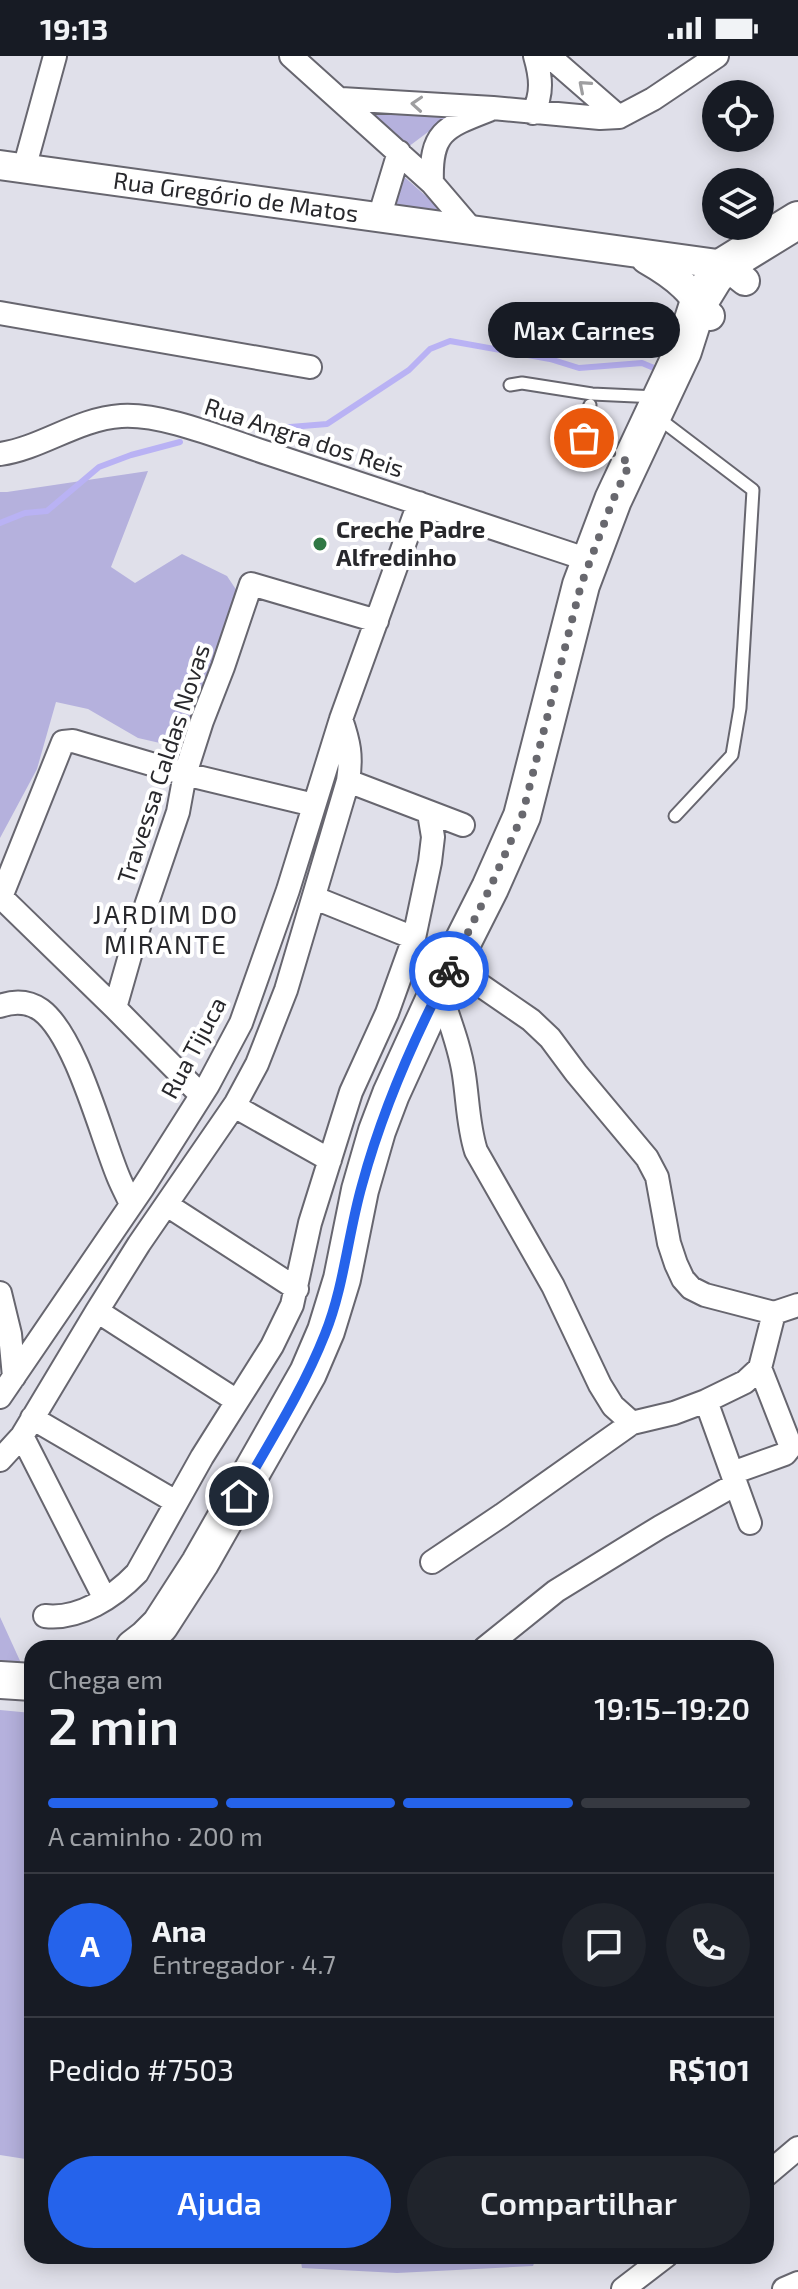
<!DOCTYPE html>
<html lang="pt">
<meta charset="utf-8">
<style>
:root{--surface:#171b24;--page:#20242c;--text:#f1f3f6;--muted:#9ea1a6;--line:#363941;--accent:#2563eb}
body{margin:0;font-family:"Exo 2",sans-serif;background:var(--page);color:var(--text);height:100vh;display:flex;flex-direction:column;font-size:30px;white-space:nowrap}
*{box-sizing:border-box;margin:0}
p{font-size:26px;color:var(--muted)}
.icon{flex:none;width:44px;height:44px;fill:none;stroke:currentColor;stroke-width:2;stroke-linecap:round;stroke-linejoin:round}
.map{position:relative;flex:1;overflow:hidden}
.details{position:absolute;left:24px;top:1584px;width:750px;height:624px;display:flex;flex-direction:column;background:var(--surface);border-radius:24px;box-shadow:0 4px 20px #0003}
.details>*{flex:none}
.fabs{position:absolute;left:702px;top:24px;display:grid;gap:16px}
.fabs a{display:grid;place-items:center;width:72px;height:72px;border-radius:50%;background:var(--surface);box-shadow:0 4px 20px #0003;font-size:40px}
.pin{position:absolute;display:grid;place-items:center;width:68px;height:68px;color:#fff;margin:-34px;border:4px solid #fff;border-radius:50%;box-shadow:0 2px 8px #0007}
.courier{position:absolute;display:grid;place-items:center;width:80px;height:80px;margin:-40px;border:6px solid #2563eb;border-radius:50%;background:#fff;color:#222;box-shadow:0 2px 10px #0007}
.bubble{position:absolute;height:56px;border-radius:28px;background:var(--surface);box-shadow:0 4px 20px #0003;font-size:26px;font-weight:600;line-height:56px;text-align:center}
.headline em{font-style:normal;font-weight:600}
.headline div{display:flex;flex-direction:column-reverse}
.headline{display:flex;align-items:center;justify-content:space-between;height:136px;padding:0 24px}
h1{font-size:52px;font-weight:600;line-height:60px}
.bar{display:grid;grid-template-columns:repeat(4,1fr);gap:12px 8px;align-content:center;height:96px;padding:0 24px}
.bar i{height:10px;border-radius:6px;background:var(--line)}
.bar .on{background:var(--accent)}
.bar p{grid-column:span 4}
.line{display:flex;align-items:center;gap:20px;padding:0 24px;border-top:2px solid var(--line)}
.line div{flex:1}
.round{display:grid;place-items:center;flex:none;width:84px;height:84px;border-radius:42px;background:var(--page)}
.action{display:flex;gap:16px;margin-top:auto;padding:16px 24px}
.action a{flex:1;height:92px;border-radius:48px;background:var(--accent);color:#fff;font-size:32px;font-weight:600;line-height:92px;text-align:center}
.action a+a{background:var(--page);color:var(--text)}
.status{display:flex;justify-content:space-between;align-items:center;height:56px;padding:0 40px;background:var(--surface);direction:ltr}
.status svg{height:22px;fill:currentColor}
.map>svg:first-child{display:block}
.green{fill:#b5b1dd}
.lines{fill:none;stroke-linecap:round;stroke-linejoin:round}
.stream{stroke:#b9b2f4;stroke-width:6}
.service-casing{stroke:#67666f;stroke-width:15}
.minor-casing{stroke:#67666f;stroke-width:26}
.tertiary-casing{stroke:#67666f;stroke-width:32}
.primary-casing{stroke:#67666f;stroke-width:40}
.service{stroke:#fff;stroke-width:11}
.minor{stroke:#fff;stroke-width:22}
.tertiary{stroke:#fff;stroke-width:28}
.primary{stroke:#fff;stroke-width:36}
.oneway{stroke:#9e9ea0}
.done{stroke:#68686e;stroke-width:8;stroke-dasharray:0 14.4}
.route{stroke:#2563eb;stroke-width:10}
.poi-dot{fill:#307844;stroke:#fff;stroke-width:3}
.labels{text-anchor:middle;stroke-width:8;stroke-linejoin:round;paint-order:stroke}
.street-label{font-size:24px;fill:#28282c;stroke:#fff}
.poi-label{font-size:24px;font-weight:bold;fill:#28282c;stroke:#fff;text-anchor:start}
.neighbourhood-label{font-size:26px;letter-spacing:2px;fill:#28282c;stroke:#fff}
</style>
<div class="status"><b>19:13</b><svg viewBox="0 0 49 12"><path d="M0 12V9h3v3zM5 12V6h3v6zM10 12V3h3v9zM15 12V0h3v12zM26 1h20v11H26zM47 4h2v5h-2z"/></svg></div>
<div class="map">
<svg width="798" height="2233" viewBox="0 0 798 2233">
<rect width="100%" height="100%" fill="#e0e0ea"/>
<path class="green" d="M355 48 452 58 408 91Z
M400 117 446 158 391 148Z
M148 415 111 511 135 527 182 498 227 520 237 535 186 693 138 682 88 653 56 646 37 713 0 782V436H7Z
M0 1561 21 1607 0 1605Z
M0 1654 32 1657V2104L0 2099Z
M300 2200H537L533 2210 397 2217 302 2212Z"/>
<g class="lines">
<path class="stream" d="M278 372 327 368 409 314 430 293 450 285 550 303 579 312 642 307 654 312
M0 467 25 457 47 455 99 411 131 399 180 386"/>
<g class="service-casing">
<path id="service" d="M510 329 522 327 592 338 657 341
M590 349 581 373 582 380 626 405
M657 361 753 434 740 652 732 699 675 760"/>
</g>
<g class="minor-casing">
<path id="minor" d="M291 0 432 127 473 175
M549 0 619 61
M341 43 493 52 600 62 619 61 653 43 717 0
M533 57C543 37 541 21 535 0
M24 113 55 0
M432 127C430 76 445 71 489 54
M379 162 399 96
M0 257 310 311
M0 398C42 392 77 363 121 360 163 357 226 384 267 397 375 432 482 468 589 504
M348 725 463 769
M315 842 414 882
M451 909 531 964 550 982 576 1017 647 1102 657 1121 669 1187 676 1208 683 1223 691 1232 705 1239 774 1257 798 1249
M439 933C448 961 460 990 464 1019 468 1045 468 1070 476 1095L553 1230 600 1329 613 1350 632 1367
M0 950C14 945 28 945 41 954 76 980 101 1079 118 1120 122 1130 127 1139 131 1148
M115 952 135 882 178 756 185 718 202 665 223 611 251 528 377 565
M201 1039 115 952 1 841 63 686 73 685 185 718 314 749
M234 1050 330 1104
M167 1149 297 1233
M0 1237 10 1278 14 1321
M97 1255 237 1345
M0 1341 142 1133 208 1029 241 967 288 834 341 663 419 447
M706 1345 750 1467
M32 1362 176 1446
M22 1380 105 1543
M0 1404 22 1380 97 1255 139 1188 236 1047 257 1008 286 934 348 725C352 700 349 686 341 663
M732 1417 785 1398 789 1393V1386L760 1312
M432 1506 502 1459 632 1367 674 1357 706 1345 745 1326 760 1312 774 1257
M45 1560C79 1564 114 1541 137 1517L202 1401 272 1290 292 1249 310 1167 351 1036 387 957 414 882 430 806 433 781 429 757
M485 1592 556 1535 660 1471 736 1428
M766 2119 798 2092
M623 2233 666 2200
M784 2233 798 2227"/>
</g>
<g class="tertiary-casing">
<g id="tertiary">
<path id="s1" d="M0 109 725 209 745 225"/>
<path d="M646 203C660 211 673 219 684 230 694 239 700 251 710 260"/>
</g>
</g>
<g class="primary-casing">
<path id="primary" d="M134 1592 147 1582 160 1569 200 1507 308 1317 326 1275 342 1223 360 1134 377 1075 391 1038 439 933 490 832 522 760 581 529 613 444 683 295 698 248 714 222 725 209 798 164
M0 1624 32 1626"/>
</g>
<use href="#service" class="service"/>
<use href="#minor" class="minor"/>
<use href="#tertiary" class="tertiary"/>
<use href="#primary" class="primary"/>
</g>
<defs><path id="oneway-chevron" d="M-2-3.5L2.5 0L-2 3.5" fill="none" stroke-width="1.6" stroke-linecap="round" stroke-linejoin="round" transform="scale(2)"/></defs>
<g class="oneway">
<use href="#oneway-chevron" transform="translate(584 30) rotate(-139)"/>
<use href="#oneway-chevron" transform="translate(417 48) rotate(-176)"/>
</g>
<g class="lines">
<path class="done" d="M449 915 490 832 522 760 581 529 613 444 630 407 584 382"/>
<path class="route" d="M239 1440C269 1387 303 1334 325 1278 344 1231 348 1178 362 1129 382 1055 413 984 449 915"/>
</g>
<circle class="poi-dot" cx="320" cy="488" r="8"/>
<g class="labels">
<g class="street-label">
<text dy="8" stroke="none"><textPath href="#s1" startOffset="238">Rua Gregório de Matos</textPath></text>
<text transform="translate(304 382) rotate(18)" y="8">Rua Angra dos Reis</text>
<text transform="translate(164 708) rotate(-72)" y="8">Travessa Caldas Novas</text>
<text transform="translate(194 992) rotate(-62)" y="8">Rua Tijuca</text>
</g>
<g class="poi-label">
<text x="336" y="482">Creche Padre<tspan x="336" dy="28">Alfredinho</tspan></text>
</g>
<g class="neighbourhood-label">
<text x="166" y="868">JARDIM DO<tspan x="166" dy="30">MIRANTE</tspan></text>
</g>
</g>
</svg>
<div class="fabs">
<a><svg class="icon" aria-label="locate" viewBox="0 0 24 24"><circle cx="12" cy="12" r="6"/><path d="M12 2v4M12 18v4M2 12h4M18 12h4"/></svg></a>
<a><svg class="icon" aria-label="layers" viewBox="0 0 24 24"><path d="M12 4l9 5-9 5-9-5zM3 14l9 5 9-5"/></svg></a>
</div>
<div class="pin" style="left:584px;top:382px;background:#ea580c"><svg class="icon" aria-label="bag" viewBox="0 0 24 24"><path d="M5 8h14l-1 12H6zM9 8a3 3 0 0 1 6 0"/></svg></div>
<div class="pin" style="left:239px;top:1440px;background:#1f2937"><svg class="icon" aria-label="home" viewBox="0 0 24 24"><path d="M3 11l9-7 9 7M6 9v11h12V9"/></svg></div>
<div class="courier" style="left:449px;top:915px"><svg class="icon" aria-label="bike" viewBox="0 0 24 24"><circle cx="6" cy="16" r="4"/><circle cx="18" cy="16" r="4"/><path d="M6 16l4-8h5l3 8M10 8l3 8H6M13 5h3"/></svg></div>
<div class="bubble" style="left:488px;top:246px;width:192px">Max Carnes</div>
<section class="details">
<div class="headline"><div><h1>2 min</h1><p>Chega em</p></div><em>19:15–19:20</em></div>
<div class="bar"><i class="on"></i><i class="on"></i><i class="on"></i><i></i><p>A caminho · 200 m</p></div>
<div class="line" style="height:144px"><b class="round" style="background:var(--accent);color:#fff">A</b><div><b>Ana</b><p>Entregador · 4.7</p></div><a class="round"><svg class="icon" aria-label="chat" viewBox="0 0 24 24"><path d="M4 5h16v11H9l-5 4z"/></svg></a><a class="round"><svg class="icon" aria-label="phone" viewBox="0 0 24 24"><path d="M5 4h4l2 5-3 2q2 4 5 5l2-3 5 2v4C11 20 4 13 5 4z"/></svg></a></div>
<div class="line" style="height:104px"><div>Pedido #7503</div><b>R$101</b></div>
<div class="action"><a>Ajuda</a><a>Compartilhar</a></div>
</section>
</div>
